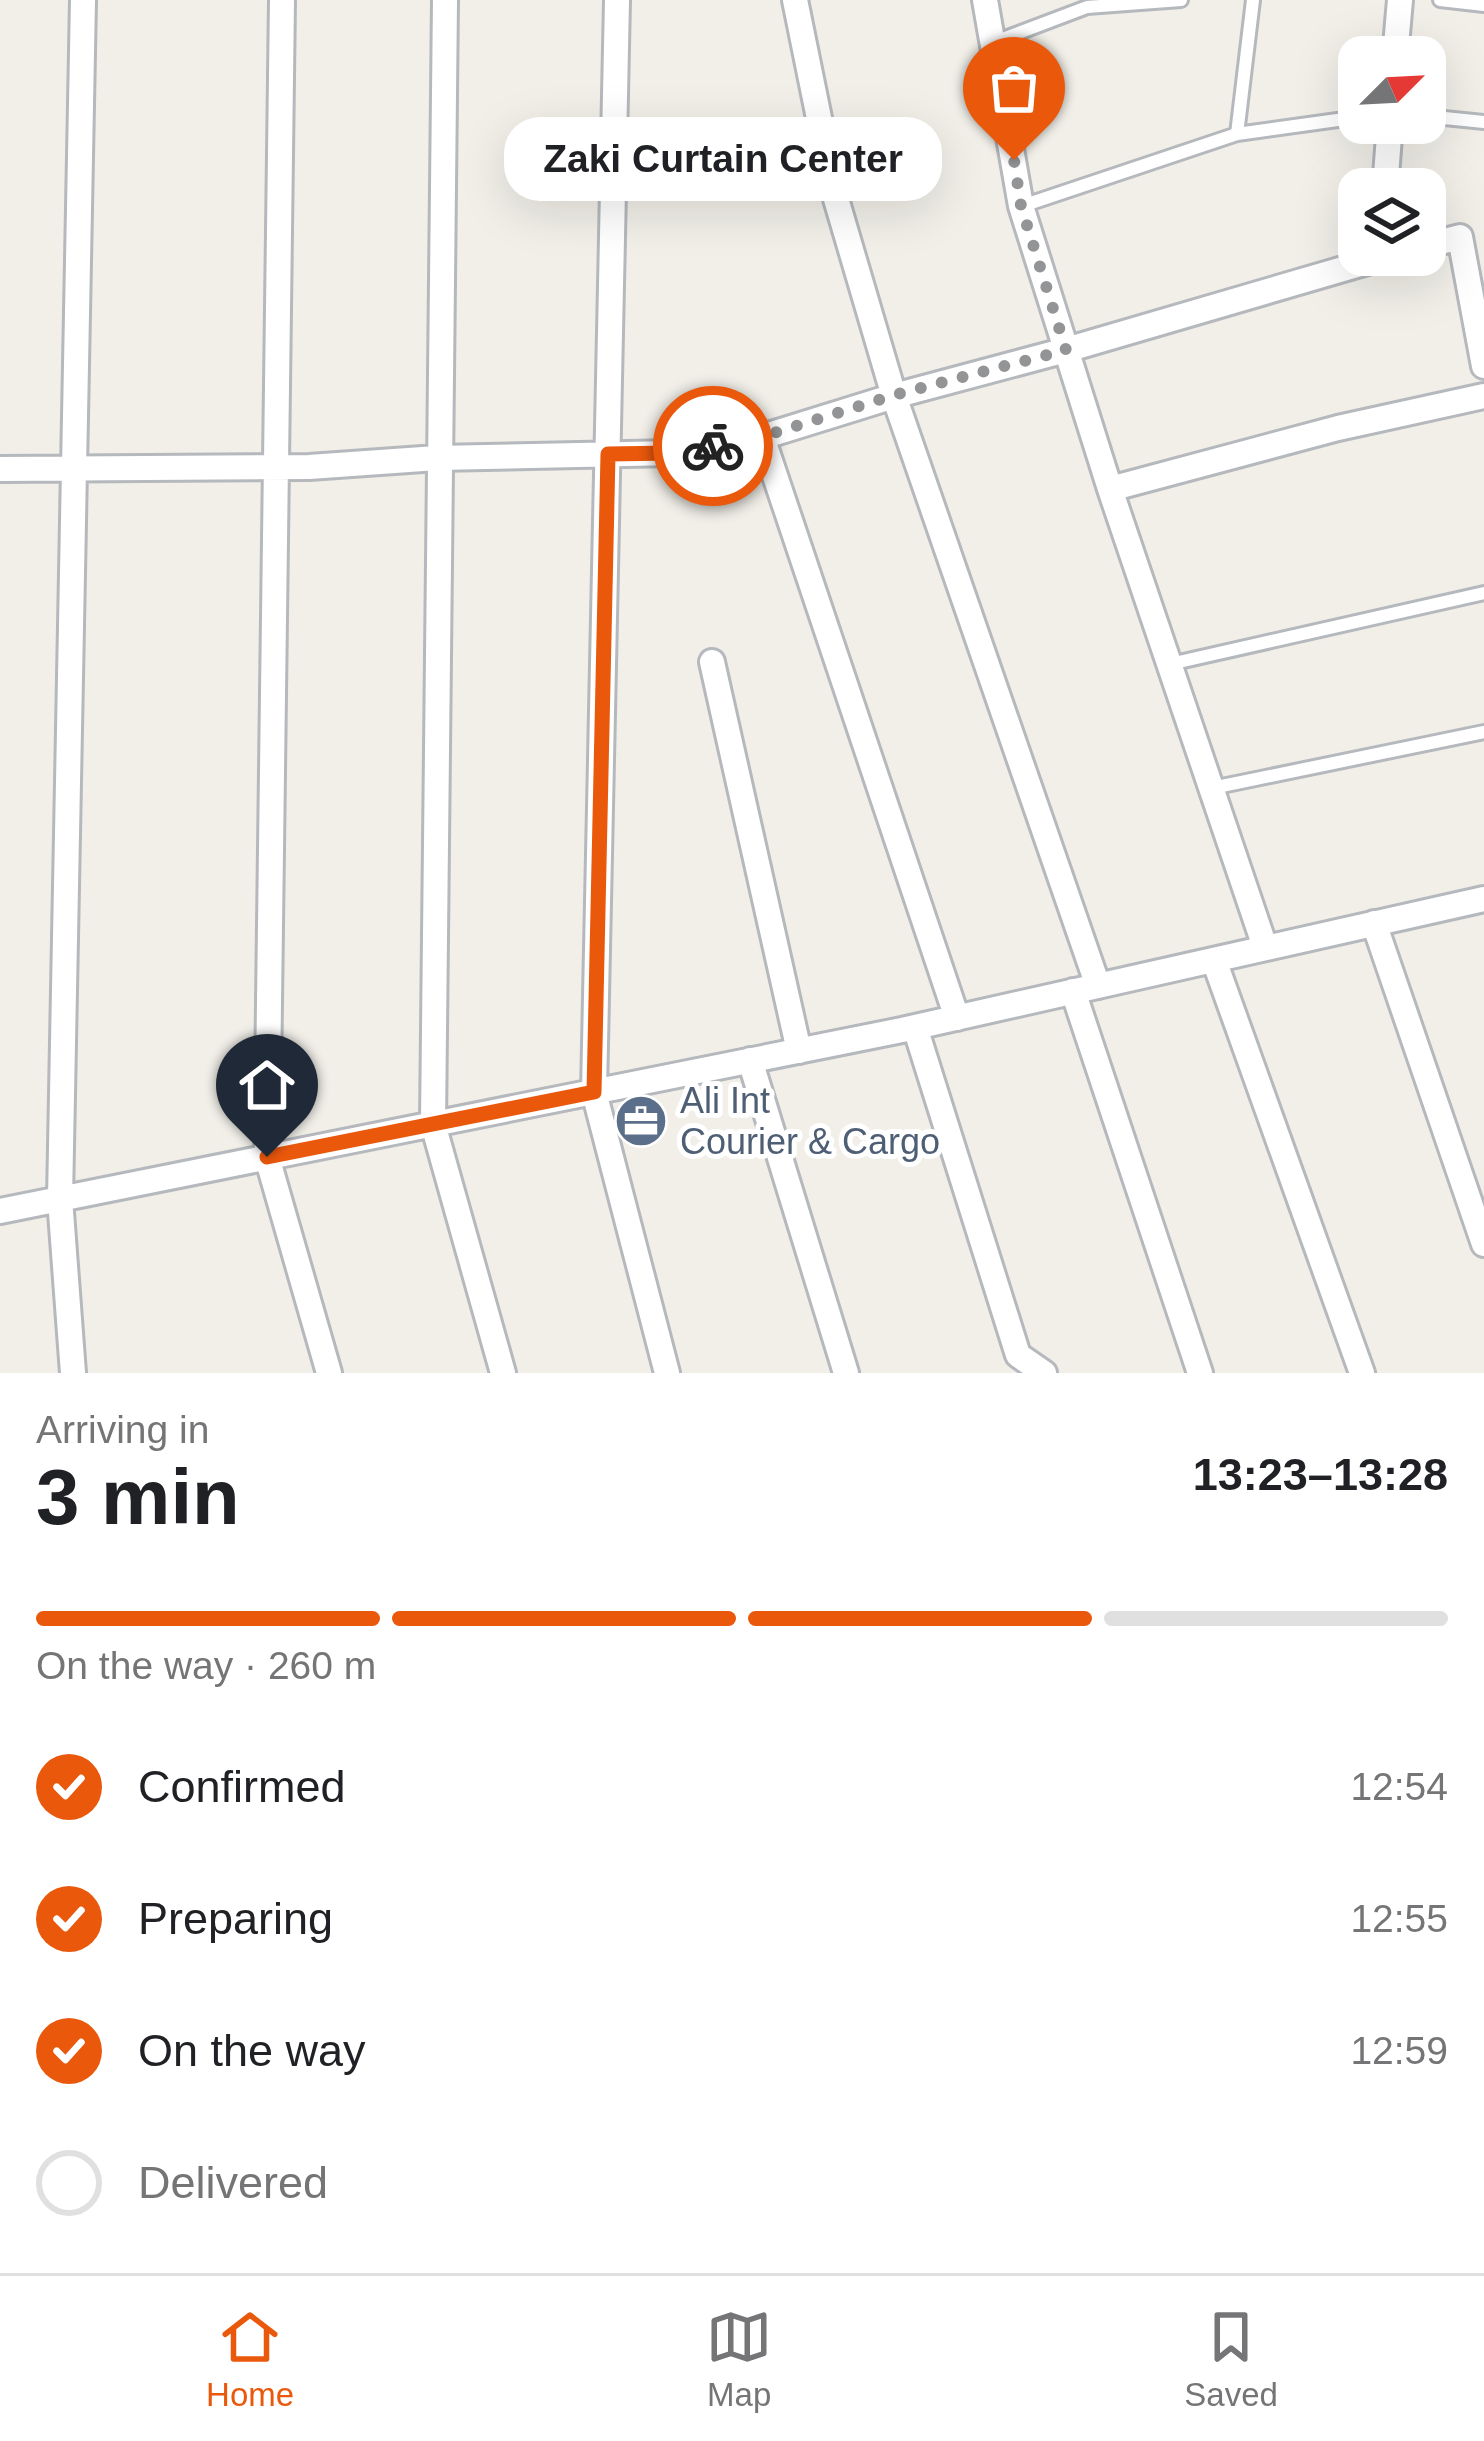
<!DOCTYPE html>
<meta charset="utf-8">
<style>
:root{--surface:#fff;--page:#f2f2f2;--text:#202124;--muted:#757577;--line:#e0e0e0;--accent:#ea580c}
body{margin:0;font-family:Arial,sans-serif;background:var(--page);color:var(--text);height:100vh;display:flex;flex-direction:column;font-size:45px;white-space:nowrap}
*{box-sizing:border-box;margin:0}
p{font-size:39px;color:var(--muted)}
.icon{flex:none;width:66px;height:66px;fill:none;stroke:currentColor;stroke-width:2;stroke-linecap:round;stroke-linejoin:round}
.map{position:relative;height:1373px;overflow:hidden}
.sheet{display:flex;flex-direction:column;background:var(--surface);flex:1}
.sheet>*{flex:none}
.needle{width:78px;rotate:66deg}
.tools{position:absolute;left:1338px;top:36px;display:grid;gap:24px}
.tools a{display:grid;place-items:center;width:108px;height:108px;border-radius:24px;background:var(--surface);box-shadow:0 12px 48px #0002;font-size:60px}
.pin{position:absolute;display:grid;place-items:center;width:102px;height:102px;color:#fff;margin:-123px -51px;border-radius:50% 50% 50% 0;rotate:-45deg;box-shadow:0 0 12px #0007}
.pin .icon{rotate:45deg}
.courier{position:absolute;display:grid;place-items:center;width:120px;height:120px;margin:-60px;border:9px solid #ea580c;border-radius:50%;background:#fff;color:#222;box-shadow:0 3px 15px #0007}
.bubble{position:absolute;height:84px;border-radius:36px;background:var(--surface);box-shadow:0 12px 48px #0002;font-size:39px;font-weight:800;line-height:84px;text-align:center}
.headline em{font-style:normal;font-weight:800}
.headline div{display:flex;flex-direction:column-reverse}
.headline{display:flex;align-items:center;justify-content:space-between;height:204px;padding:0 36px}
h1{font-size:78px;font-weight:800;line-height:90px}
.bar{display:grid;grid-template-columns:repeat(4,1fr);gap:18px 12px;align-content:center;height:144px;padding:0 36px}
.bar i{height:15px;border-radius:9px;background:var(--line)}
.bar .current{background:var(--accent)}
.bar p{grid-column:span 4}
ol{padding:0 36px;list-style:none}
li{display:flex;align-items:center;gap:36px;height:132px}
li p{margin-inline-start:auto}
li .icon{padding:12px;border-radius:50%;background:var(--accent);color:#fff;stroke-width:4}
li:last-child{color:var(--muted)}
li i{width:66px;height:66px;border:6px solid var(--line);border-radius:50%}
.menu{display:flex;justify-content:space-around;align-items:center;height:168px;border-top:3px solid var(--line);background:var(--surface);font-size:33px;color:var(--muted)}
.menu a{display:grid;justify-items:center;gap:6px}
.menu .current{color:var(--accent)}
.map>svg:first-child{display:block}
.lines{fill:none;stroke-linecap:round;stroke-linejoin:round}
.lane-casing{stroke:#b5b8bc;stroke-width:18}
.street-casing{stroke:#b5b8bc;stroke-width:30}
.lane{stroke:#fff;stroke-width:12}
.street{stroke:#fff;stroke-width:24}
.done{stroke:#929495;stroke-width:12;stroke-dasharray:0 21.6}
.route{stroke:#ea580c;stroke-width:15}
.labels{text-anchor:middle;stroke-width:10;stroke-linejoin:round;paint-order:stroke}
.service-label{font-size:36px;fill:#4e5e75;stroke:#fff;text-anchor:start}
</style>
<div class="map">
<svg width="1484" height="1373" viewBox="0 0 1484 1373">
<rect width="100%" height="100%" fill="#f1efe8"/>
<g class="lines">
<g class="lane-casing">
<path id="lane" d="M1440 0 1484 5
M992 43 1087 7 1181 0
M1425 116 1484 122
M1237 134 1253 0
M1022 206 1237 134 1359 117
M1170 664 1484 593
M1212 788 1484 732"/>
</g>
<g class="street-casing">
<path id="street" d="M282 0 267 1157 329 1373
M445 0 433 1124 503 1373
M617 0 594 1092 667 1373
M795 0 834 192 894 396 1098 986
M985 0 1021 206 1110 489 1265 947
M1395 57 1400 0
M1385 189 1390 123
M1425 246 1460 237 1484 366
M762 437 957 1018
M0 469 309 467 437 458 673 453 762 437 894 396 1066 350 1391 255
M1110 489 1338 428 1484 396
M712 662 799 1051
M1374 923 1484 1244
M1214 960 1362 1373
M1073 991 1200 1373
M915 1027 1018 1355 1044 1373
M750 1060 846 1373
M0 1211 902 1030 1484 899
M73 1373 60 1199 83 0"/>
</g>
<use href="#lane" class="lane"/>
<use href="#street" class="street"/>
</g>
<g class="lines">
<path class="done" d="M713 446 761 437 894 395 1066 350 1021 206 1014 160"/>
<path class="route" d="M267 1157 594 1092 608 454 673 453 713 446"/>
</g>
<defs>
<g id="office-disc" transform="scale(2.7)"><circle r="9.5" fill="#5c6f8a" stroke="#fff"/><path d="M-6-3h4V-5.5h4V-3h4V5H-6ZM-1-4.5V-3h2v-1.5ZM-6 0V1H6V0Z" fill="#fff"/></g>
</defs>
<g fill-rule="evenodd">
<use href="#office-disc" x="641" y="1121"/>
</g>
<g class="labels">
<g class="service-label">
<text x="680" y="1113">Ali Int<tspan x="680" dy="41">Courier &amp; Cargo</tspan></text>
</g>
</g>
</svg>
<div class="tools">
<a><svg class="needle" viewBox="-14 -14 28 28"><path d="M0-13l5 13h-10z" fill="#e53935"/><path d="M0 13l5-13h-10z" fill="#757577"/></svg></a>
<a><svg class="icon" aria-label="layers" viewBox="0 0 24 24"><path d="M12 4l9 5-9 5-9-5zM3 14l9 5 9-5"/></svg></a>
</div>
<div class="pin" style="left:1014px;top:160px;background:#ea580c"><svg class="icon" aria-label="bag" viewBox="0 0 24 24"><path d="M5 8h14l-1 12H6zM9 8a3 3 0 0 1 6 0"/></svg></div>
<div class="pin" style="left:267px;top:1157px;background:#1f2937"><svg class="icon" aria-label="home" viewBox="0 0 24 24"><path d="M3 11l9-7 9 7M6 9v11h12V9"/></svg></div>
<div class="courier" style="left:713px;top:446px"><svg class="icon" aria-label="bike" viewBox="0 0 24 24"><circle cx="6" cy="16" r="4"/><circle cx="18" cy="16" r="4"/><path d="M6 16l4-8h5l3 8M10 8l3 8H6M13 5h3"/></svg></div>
<div class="bubble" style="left:504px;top:117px;width:438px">Zaki Curtain Center</div>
</div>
<section class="sheet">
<div class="headline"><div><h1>3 min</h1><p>Arriving in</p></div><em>13:23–13:28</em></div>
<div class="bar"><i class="current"></i><i class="current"></i><i class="current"></i><i></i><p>On the way · 260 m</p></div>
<ol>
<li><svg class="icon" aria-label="check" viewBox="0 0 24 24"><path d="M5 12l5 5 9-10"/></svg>Confirmed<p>12:54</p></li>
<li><svg class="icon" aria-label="check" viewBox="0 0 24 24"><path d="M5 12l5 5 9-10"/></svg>Preparing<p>12:55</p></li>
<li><svg class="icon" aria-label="check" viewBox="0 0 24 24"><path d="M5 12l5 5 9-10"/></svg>On the way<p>12:59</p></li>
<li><i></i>Delivered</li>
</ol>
</section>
<nav class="menu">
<a class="current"><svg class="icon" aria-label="home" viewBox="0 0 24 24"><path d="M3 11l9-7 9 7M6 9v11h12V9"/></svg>Home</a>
<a><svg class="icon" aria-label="map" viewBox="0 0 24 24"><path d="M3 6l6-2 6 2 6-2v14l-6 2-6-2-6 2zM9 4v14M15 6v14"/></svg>Map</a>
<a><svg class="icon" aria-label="saved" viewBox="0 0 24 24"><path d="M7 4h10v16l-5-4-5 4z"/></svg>Saved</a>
</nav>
